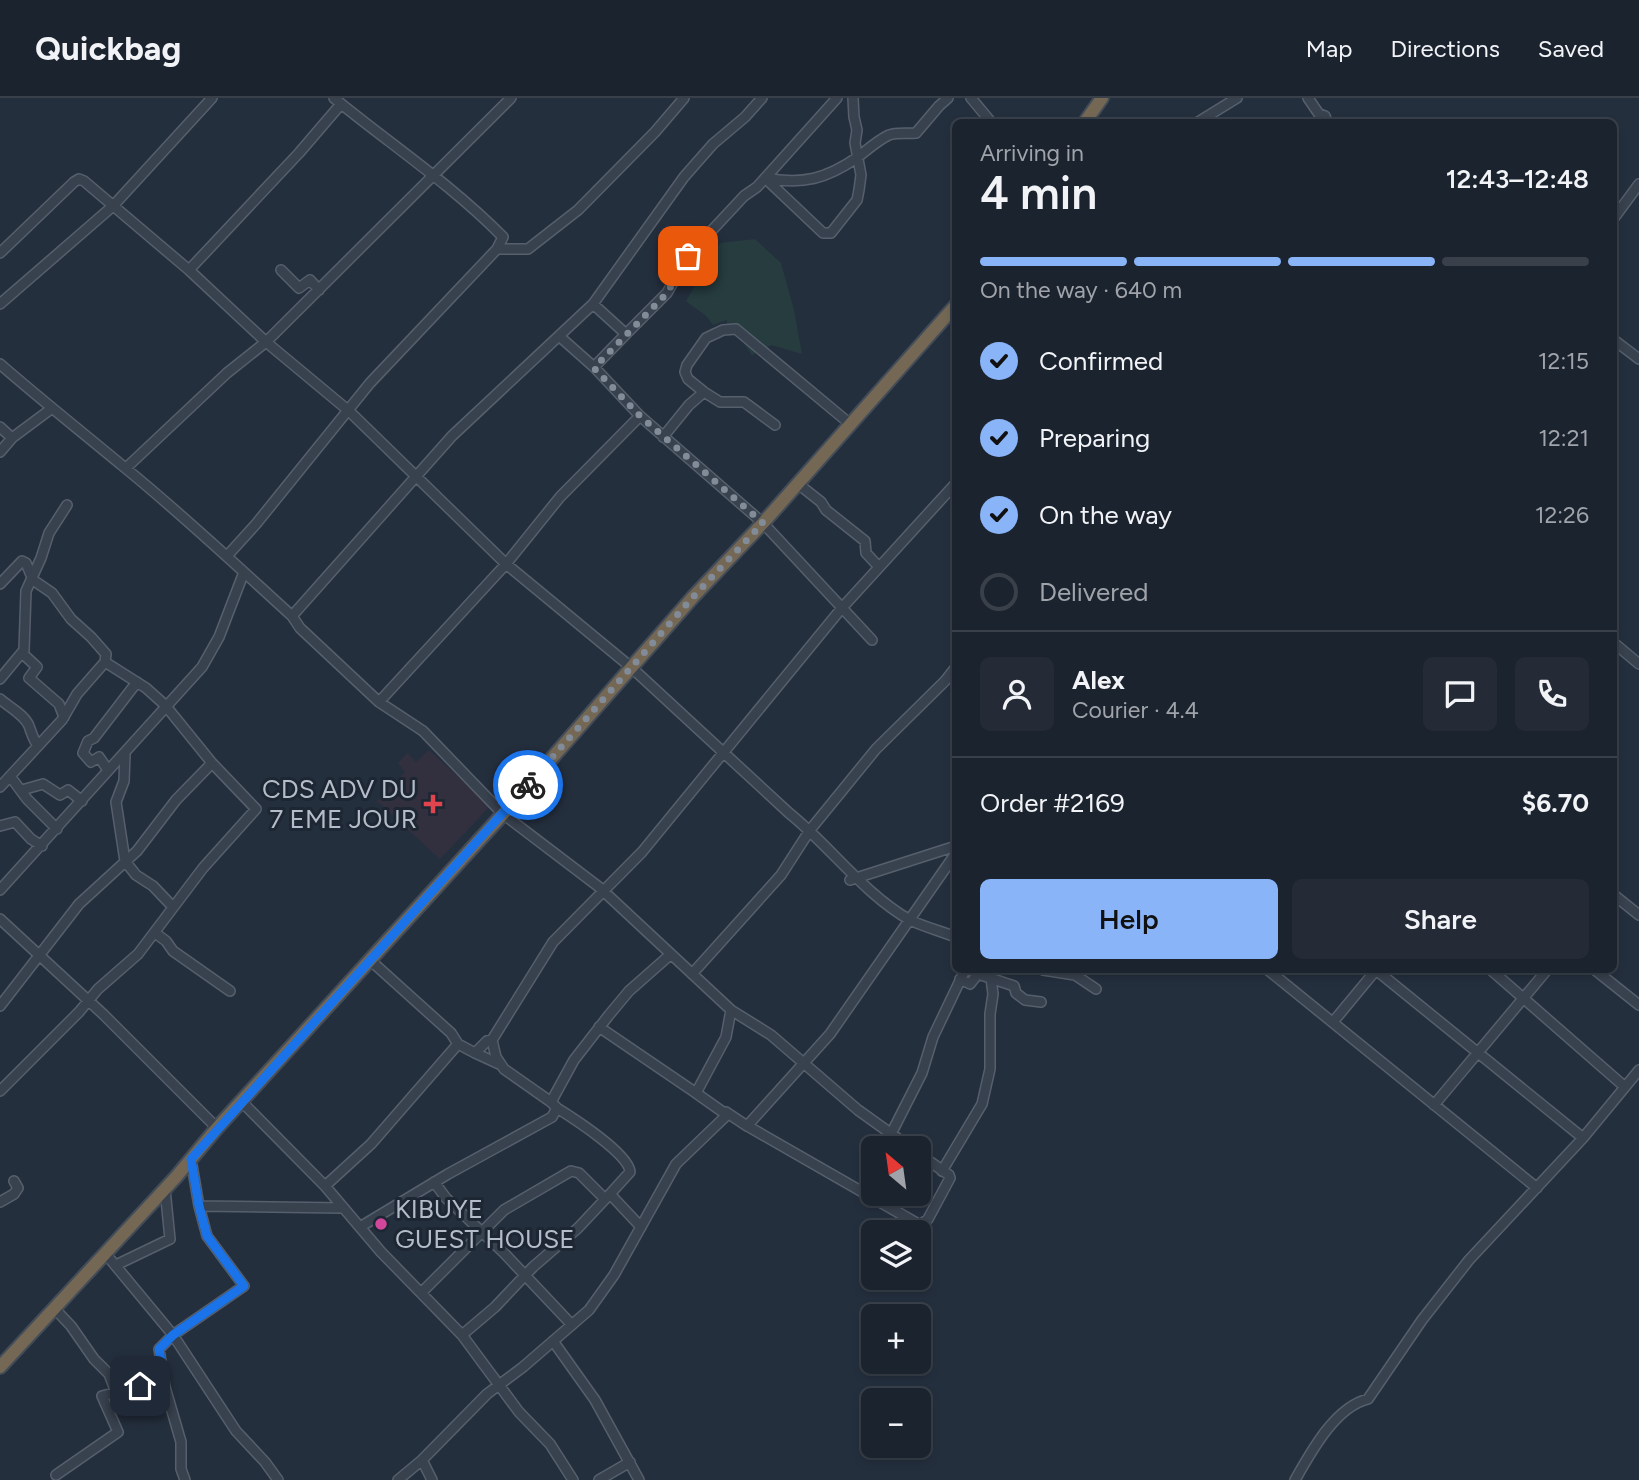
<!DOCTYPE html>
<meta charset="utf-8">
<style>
:root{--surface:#1b232e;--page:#242b36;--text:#f1f3f6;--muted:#a0a4aa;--line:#39404a;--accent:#8ab4f8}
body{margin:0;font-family:Figtree,sans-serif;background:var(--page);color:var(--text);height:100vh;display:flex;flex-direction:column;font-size:26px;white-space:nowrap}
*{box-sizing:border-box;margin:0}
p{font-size:23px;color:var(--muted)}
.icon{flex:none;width:38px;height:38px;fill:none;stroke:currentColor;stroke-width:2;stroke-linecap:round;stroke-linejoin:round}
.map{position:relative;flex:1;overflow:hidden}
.drawer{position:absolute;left:952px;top:21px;width:665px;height:854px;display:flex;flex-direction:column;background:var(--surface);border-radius:10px;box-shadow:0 4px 10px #0003,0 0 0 2px var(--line)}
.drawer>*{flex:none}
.needle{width:46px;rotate:331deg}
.fabs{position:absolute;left:861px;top:1038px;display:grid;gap:14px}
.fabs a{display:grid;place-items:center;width:70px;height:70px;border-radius:10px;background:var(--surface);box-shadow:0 4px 10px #0003,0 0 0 2px var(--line);font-size:35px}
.pin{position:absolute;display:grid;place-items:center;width:60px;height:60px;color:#fff;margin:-30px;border-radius:14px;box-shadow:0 4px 10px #0006}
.courier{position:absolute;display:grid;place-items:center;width:70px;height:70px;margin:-35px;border:5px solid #1a73e8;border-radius:50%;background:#fff;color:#222;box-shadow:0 2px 9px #0007}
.headline em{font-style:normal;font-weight:600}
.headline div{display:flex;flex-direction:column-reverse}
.headline{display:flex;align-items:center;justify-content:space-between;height:119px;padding:0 28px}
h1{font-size:46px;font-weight:600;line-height:52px}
.bar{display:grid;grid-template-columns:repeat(4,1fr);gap:10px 7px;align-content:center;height:84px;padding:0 28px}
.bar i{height:9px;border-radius:5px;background:var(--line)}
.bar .active{background:var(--accent)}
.bar p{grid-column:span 4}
.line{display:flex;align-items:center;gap:18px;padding:0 28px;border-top:2px solid var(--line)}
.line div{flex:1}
.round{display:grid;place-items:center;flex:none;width:74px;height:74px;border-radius:10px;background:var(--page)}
ol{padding:0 28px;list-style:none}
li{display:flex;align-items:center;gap:21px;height:77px}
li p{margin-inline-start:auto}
li .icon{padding:7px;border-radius:50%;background:var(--accent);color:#111;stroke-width:4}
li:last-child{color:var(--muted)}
li i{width:38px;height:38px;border:4px solid var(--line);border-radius:50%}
.primary-button{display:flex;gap:14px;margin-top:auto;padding:14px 28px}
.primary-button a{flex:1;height:80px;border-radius:10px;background:var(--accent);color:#111;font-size:28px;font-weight:600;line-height:80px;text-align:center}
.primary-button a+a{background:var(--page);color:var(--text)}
header{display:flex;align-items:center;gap:42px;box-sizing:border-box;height:98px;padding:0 35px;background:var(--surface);border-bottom:2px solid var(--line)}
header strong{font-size:33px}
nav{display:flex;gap:38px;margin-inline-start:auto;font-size:24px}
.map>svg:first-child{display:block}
.medical{fill:#32303f}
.green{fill:#263c3f}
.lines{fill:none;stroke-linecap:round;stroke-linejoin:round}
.minor-casing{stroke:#565f6c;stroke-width:12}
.highway-casing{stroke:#434c59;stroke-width:16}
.minor{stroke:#38414e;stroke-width:9}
.highway{stroke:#746855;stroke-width:12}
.done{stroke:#828b98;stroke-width:7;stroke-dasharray:0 12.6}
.route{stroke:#1a73e8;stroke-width:9}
.health-dot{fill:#e0444e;stroke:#1d2633;stroke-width:2.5}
.hotel-dot{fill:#d1479c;stroke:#1d2633;stroke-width:2.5}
.labels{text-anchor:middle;stroke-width:6;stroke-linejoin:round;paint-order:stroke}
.poi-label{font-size:26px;fill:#b4bcc9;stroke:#1d2633;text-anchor:end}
</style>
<header>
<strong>Quickbag</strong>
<nav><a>Map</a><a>Directions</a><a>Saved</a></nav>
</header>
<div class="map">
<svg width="1639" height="1382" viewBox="0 0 1639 1382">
<rect width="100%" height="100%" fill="#242f3e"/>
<path class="medical" d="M429 652 490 708 440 761 377 703 405 674 398 665 407 655 416 664Z"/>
<path class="green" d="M755 141 781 165 794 212 802 256 771 247 752 257 739 238 727 234V222L713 227C704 213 699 214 686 203L720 145Z"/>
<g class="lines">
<g class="minor-casing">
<path id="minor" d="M334 0C390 46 452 87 503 139L497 151
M853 0 854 19 857 32 855 45 861 77 859 92 857 102 831 135H823L765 80C803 87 826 81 858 59 867 52 878 42 889 37 897 34 908 36 916 35L939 8 948 0
M971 0 991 24
M1308 0 1319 16 1325 18 1327 24
M1198 24 1237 0
M1614 120 1639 86
M0 155 74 84 79 81 84 83 189 172 266 244 349 313 506 466 632 570 789 715C829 747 865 797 910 822 924 829 941 833 956 839
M189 172 299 55 341 6
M281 172 299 190 310 182 319 192
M0 206 113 108 212 0
M593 206 626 236 667 195 688 158 744 98 757 89 837 0
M559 238 594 269 640 318 763 425 872 542
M1614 242 1639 261
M0 266C40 301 82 334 124 369 182 416 237 468 292 518L300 530 379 604 423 633 503 716 599 789 731 912 771 937 858 1012 911 1050
M594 269 626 236
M775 327 744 304H720L704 294 688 281 685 274 687 267 706 240 723 232 736 231 849 325
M0 329 12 340
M663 339 689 307 704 294
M0 354 12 340 51 311
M126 370 227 275 266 244 511 0
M797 385 821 404 826 412 865 443 866 455 879 469
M227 458 256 426 370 285 497 151H528L578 112 655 34 684 0
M0 486 22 463 26 465 33 482 52 495 71 521 91 539 106 556 105 564 146 590 165 607 212 665 256 711 203 770 138 856 98 891 79 914 0 993
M292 518 452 338 593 206 684 79 713 46 745 19 762 0
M1614 545 1639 566
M22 555 37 569 29 580 59 606 64 619
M0 581 24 552 26 493 41 460 49 435 67 407
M0 601C9 609 25 617 29 628 32 636 33 641 38 648
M379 604 506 466 560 399 640 318
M125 656 124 683 116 704 125 763 136 777 153 788 173 809
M108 672 99 659 91 664 83 655 88 643 94 640 137 584
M10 678 27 701 57 731
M0 689 62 622 77 596 105 564
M22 692 43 686 60 697 68 692 82 703
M0 728 15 724 31 741 42 748
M850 782 956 748
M0 792 202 569 219 539 244 474
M1614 797 1639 817
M0 821 104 917 217 1030
M155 835 166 843 173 853 230 893
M370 862 451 935 458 946 475 955 487 943 492 942 496 959 504 971 551 1004
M1043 872 1075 877 1096 891
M1268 872 1537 1090
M1376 872 1583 1040
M1491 872 1625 989
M1595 872 1639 907
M692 876 781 777 810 732 876 651 945 583 956 569
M960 881 970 886 978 876 1014 888 1016 895 1025 902 1041 904
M0 908 79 806 137 753 176 702 212 665
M1333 924 1376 872
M599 929 699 997
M492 942 553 844 642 754 841 511 956 385
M475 955 499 966
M241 1003 325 1088 381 1154 462 1237 519 1314 550 1346 573 1382
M1434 1007 1547 872
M557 1010C573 1020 629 1056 630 1074L610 1096 641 1129
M726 1014 747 1028 830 936 956 755
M744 1026 920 1127 928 1121 950 1080 949 1077 919 1056
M891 1036 922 975 933 939 965 872
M942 1073 982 1006 990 971V916L993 896 990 872
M434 1084 446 1100 504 1155 572 1227
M325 1088 371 1046 458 946
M0 1104 14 1096 18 1090 14 1083
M199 1108 342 1110
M360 1129 448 1076 552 1019 557 1010 551 1004 574 962 609 917 629 893 671 856
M105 1155 173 1237 244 1188 207 1138 199 1108 191 1061
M116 1167 170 1141 165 1091
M422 1194 504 1112 571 1073 579 1075 605 1101
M54 1210 71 1228 94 1261 109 1276 116 1294
M462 1237 495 1209 533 1169 578 1130 610 1096
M553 1243 595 1302 639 1382
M422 1362 432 1382
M56 1377 118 1334 102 1298 164 1282
M185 1382 181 1371V1344L165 1289 159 1251 173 1237 236 1333 265 1364 278 1382
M398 1382 422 1362 487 1296 523 1269 589 1212 614 1177 676 1066 727 1017 696 995 726 939 731 912
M599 1382 630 1364
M1295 1382C1311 1354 1335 1309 1368 1301L1422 1222 1469 1162 1583 1040 1639 972"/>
</g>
<g class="highway-casing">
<path id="highway" d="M1085 24 1102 0
M0 1269 176 1079 217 1030 503 716 693 499 763 425 956 207"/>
</g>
<use href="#minor" class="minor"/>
<use href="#highway" class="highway"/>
</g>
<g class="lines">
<path class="done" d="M528 687 693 499 763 425 640 318 594 270 667 195 688 158"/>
<path class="route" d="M140 1288 164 1282 159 1251 173 1237 244 1188 207 1138 199 1108 191 1061 528 687"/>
</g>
<path class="health-dot" d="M429.5 695.5h7v7h7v7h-7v7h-7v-7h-7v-7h7z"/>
<circle class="hotel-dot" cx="381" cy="1126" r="7"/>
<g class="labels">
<g class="poi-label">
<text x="417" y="700">CDS ADV DU<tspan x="417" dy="30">7 EME JOUR</tspan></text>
<text x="395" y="1120" text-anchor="start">KIBUYE<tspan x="395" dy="30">GUEST HOUSE</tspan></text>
</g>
</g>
</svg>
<div class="fabs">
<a><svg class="needle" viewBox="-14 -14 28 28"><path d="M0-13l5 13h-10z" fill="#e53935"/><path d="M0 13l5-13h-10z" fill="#a0a4aa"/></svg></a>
<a><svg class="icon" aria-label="layers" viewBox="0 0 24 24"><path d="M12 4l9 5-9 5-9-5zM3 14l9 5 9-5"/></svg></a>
<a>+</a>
<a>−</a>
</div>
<div class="pin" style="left:688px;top:158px;background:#ea580c"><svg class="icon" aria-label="bag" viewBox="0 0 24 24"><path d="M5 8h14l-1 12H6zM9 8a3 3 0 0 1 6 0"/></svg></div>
<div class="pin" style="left:140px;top:1288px;background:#1f2937"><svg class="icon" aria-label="home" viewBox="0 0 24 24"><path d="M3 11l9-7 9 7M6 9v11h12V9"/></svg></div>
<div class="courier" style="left:528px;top:687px"><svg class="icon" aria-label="bike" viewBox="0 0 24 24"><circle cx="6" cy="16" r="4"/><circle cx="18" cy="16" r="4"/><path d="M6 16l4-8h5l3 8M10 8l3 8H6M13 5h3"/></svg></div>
<section class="drawer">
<div class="headline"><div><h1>4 min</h1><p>Arriving in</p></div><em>12:43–12:48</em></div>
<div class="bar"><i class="active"></i><i class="active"></i><i class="active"></i><i></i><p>On the way · 640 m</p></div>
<ol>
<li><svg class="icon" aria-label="check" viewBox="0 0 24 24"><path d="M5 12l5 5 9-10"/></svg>Confirmed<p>12:15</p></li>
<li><svg class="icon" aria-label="check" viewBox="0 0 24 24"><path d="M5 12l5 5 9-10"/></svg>Preparing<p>12:21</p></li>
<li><svg class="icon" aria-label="check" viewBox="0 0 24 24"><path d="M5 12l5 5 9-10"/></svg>On the way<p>12:26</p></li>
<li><i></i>Delivered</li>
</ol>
<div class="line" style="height:126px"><a class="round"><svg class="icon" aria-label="person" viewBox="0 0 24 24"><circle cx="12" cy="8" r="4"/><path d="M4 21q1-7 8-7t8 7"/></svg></a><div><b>Alex</b><p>Courier · 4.4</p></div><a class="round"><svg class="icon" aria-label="chat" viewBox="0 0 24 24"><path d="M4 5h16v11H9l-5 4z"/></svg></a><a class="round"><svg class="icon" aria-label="phone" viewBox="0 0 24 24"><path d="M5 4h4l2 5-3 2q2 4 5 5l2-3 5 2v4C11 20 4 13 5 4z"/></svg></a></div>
<div class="line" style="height:91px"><div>Order #2169</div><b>$6.70</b></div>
<div class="primary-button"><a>Help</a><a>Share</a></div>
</section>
</div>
